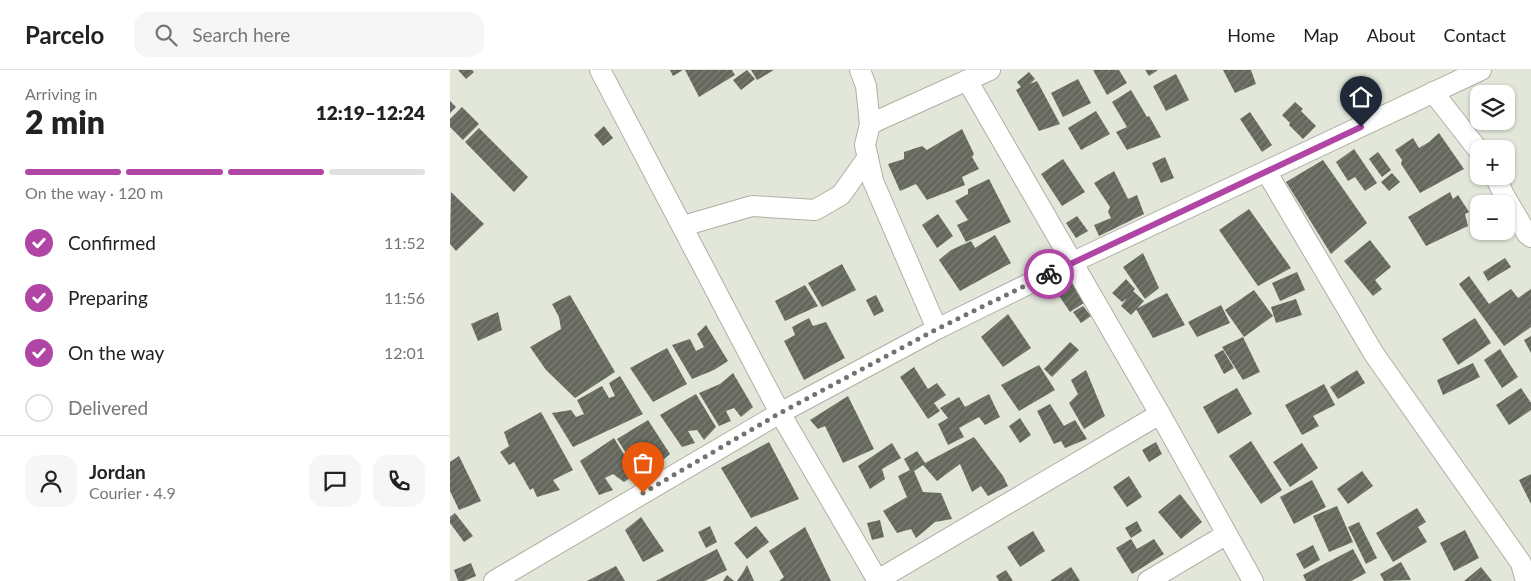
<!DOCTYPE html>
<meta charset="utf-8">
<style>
:root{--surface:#fff;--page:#f6f6f6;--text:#222;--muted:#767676;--line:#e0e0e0;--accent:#b145a5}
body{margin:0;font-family:Lato,sans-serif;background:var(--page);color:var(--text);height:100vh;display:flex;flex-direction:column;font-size:19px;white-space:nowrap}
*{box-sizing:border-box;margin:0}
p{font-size:16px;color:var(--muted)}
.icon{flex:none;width:28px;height:28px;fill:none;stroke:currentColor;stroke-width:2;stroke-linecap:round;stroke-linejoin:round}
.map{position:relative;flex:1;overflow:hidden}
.details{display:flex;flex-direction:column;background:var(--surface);width:450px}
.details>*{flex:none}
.fabs{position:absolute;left:1020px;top:15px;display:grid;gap:10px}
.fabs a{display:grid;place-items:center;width:45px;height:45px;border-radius:10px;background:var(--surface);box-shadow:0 1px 4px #0004;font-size:25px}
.pin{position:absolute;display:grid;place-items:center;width:42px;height:42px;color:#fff;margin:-51px -21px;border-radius:50% 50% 50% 0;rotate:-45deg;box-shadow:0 0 5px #0007}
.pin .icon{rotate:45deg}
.courier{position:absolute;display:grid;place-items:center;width:50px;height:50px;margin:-25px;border:4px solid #b145a5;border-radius:50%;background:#fff;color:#222;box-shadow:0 1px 6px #0007}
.headline em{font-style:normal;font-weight:800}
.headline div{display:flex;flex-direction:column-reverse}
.headline{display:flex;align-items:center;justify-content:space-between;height:85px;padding:0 25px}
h1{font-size:32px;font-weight:800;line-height:38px}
.bar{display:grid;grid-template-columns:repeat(4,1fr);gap:8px 5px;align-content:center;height:60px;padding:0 25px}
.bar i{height:6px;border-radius:4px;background:var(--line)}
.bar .on{background:var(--accent)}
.bar p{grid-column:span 4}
.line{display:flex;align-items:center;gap:12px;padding:0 25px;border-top:1px solid var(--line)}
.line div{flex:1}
.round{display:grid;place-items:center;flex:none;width:52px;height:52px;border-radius:15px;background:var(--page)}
ol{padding:0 25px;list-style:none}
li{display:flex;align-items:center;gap:15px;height:55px}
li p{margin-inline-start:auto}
li .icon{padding:5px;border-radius:50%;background:var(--accent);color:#fff;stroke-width:4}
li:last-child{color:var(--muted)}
li i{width:28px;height:28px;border:2px solid var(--line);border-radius:50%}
header{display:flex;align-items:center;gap:30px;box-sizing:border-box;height:70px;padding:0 25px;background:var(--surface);border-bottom:1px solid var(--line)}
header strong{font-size:24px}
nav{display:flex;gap:28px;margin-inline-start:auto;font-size:18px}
.search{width:350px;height:45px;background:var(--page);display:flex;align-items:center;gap:12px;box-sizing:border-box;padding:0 18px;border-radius:15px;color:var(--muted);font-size:19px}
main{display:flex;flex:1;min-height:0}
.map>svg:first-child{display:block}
.building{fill:url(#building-hatch)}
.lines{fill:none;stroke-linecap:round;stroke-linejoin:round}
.minor-casing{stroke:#adb1a4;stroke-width:22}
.minor{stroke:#fff;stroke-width:20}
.done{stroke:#71736c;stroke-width:5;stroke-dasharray:0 9}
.route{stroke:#b145a5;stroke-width:6}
</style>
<header>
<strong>Parcelo</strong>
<div class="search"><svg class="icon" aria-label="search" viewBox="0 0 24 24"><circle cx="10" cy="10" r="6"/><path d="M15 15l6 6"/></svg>Search here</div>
<nav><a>Home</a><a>Map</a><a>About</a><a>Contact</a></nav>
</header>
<main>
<section class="details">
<div class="headline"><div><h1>2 min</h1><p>Arriving in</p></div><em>12:19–12:24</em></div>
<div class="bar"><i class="on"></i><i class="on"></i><i class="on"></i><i></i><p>On the way · 120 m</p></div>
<ol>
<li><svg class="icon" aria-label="check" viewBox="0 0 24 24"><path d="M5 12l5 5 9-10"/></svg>Confirmed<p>11:52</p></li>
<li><svg class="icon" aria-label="check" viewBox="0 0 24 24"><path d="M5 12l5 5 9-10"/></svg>Preparing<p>11:56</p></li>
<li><svg class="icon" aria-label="check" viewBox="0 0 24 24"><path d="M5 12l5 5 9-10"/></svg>On the way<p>12:01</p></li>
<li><i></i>Delivered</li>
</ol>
<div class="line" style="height:90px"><a class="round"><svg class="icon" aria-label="person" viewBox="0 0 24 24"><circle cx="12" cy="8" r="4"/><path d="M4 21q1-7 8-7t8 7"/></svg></a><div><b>Jordan</b><p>Courier · 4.9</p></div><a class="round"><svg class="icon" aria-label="chat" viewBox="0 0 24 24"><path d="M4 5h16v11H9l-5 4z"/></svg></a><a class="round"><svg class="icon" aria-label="phone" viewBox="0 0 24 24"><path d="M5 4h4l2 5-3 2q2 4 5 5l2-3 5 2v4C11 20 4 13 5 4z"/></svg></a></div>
</section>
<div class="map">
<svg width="1081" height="511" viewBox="0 0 1081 511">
<defs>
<pattern id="building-hatch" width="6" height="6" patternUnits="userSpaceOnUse" patternTransform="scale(1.25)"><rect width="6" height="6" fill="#64685c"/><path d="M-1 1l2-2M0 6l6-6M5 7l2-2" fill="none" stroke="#7c7e75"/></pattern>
</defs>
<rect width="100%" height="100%" fill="#e2e7da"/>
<path class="building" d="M8 0H22L24 2 16 9Z
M220 0H233L223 6Z
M235 0H282L285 5 249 27Z
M297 0 305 9 291 20 283 10Z
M301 0H324L307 10Z
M643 0H669L677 13 657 25Z
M695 0H708L699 6Z
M773 0H801L806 14 785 23Z
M579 2 585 9 580 14 587 11 610 54 589 61 566 20 571 17 567 12Z
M726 4 739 30 716 41 703 16Z
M628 9 641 33 613 47 601 23Z
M681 20 697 47 699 46 711 67 677 80 666 62 677 57 662 32Z
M0 31 6 37 0 43Z
M845 32 853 39 851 41 866 56 853 69 839 55 840 53 832 45Z
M12 37 29 54 13 70 0 57V49Z
M646 41 660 64 631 80 618 58Z
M800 42 822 75 812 82 790 49Z
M154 56 163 68 153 76 144 65Z
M29 58 78 107 64 122 15 72Z
M512 59 524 84 522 87 529 99 512 107 515 115 477 130 466 114 450 121 438 94 454 89V82L472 76 477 80Z
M989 63 1014 99 970 123 951 94 952 90 945 80 963 68 969 78 979 72Z
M904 79 927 113 915 121 905 107 898 111 886 92Z
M928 82 941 100 932 107 919 89Z
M715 87 724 108 711 113 702 93Z
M613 89 635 122 612 136 591 104Z
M873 90 917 153 881 184 836 112Z
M664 101 678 129 687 125 694 144 649 166 644 155 661 148 658 142 660 137 644 113Z
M942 103 950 112 939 121 931 112Z
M539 109 561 152 516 172 507 155 518 150 505 131 518 124V119Z
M1 122 34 154 6 181 0 174Z
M1000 122 1003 129 1008 125 1019 142 1015 144 1018 156 976 176 958 147Z
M799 139 841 198 808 216 769 160Z
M488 144 503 166 487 178 472 155Z
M627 146 638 161 626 168 616 153Z
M545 165 561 193 510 221 489 190 501 180 521 171 525 178Z
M920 170 941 197 925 210 932 219 923 226 894 191Z
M693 183 709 218 695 229 673 197Z
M1055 188 1061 197 1038 211 1033 202Z
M392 194 406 220 372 237 358 213Z
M847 202 855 220 830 231 822 213Z
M1019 206 1039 234 1061 219 1068 228 1081 219V257L1054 276 1009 214Z
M621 208 637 231 620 242 605 220Z
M676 209 685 219 683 221 694 231 681 245 671 236 677 228 672 232 662 223Z
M355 215 368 236 335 251 325 231Z
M804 220 823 246 794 267 775 240Z
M717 223 735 255 703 268 686 239Z
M120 225 165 302 125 328 96 300 80 277 111 259 109 247 102 234Z
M426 225 434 241 424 246 416 230Z
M846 229 852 245 826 253 821 237Z
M771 235 780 253 747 267 738 252Z
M633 236 641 246 631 253 623 242Z
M48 242 52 260 28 271 21 254Z
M558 244 581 278 553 297 531 267Z
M359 248 363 256 376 252 395 288 354 310 334 271 345 265 342 257Z
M1025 248 1041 273 1008 295 992 269Z
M256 255 278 291 264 300 242 309 222 275 240 269 246 281 254 277 247 264Z
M1081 266V283L1074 270Z
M793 267 810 302 793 310 772 277Z
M620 272 629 280 602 307 594 299Z
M217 278 237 314 203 332 180 298Z
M1050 279 1068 307 1052 318 1034 290Z
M773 280 784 298 774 304 764 285Z
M1023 293 1030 307 993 325 987 310Z
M589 295 605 320 569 341 551 315Z
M464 297 478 319 487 313 496 325 484 333 490 341 478 349 450 307Z
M636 300 655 346 634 359 619 333 628 324 621 310Z
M907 300 915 313 888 329 880 317Z
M283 303 303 337 291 347 284 338 276 341 281 351 269 356 249 323 270 314Z
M170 306 193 344 123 377 102 343 121 340 126 347 134 344 127 330 152 316 159 328 165 326 159 313Z
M874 314 885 335 863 346 869 356 852 365 835 335Z
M787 318 802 344 768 364 753 337Z
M1071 318 1081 333V340L1059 355 1046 335Z
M246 324 266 357 254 370 247 360 238 361 245 373 232 377 210 345Z
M539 324 550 347 535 355 529 347 509 358 514 367 498 375 488 354 498 348 490 338 509 327 515 337Z
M398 326 424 379 393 393 375 356 368 359 360 350Z
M600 334 614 356 625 350 637 369 615 378 611 371 604 374 587 341Z
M91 342 123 400 103 410 110 420 87 427 83 418 80 420 64 392 59 395 50 382 59 376 54 362Z
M570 348 581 365 570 373 559 356Z
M198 350 220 384 207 395 200 383 193 388 199 398 188 402 167 369Z
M524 367 553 406 558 416 538 426 531 416 522 422 510 394 487 411 473 395 464 401 473 422 491 423 502 449 485 452 466 468 461 459 447 463 433 441 457 427 448 406 460 400 454 389 467 381 475 393Z
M164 368 186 404 174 412 163 404 155 408 163 420 149 425 130 391Z
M801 371 832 420 811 434 779 386Z
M319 372 349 429 301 448 271 398Z
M706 372 712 384 699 392 692 380Z
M442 373 451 388 432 399 435 409 420 419 408 396Z
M852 373 868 398 840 417 823 392Z
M9 386 31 431 9 440 0 421V392Z
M912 401 923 416 898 434 887 419Z
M1081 404V434L1069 410Z
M679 406 692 427 677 437 663 417Z
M862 410 876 437 844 454 830 427Z
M730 424 752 452 731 469 708 442Z
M887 436 903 472 879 482 863 446Z
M967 438 976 452 968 457 977 472 943 492 926 463Z
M5 443 23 466 14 472 0 453V447Z
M191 447 214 481 193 492 175 460Z
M430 450 434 467 422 470 417 453Z
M687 451 692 461 681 468 675 458Z
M909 452 927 488 916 494 898 457Z
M260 456 267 472 256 478 248 462Z
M306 456 319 472 297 489 284 473Z
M355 457 381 511H329L334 507 319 481Z
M1015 460 1029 488 1004 501 990 473Z
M583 461 595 481 570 497 557 477Z
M681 469 687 479 704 469 714 484 682 504 666 478Z
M863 475 870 490 854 499 846 484Z
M267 479 277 500 255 511H206Z
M903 479 916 503 901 511H856L853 505Z
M951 492 961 510 934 511 930 504Z
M21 493 26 506 14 511H8L4 500Z
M297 495 304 511H287L292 504Z
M166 496 175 511H137Z
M621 497 630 511H600Z
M1031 497 1042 511H1014Z
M556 500 563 511H549L546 506Z
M277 505 284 511H273Z"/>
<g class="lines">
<g class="minor-casing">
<path id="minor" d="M150 0 330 343 428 511
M410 0 416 16 420 54 415 75 423 111 487 259
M517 10 710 344 803 511
M983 22 1029 81
M420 54 540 0
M816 101 924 284 1071 493 1076 511
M1045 106 1054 125 1077 164 1081 167
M233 156 302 136 365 140 391 125 418 87
M44 511 330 343 487 259 621 193 1031 0
M426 511 710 344
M698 511 777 464"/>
</g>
<use href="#minor" class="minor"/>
</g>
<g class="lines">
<path class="done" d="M193 423 330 343 487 259 599 204"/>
<path class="route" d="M599 204 911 57"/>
</g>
</svg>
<div class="fabs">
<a><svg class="icon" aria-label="layers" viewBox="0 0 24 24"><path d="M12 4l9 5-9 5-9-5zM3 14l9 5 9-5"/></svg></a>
<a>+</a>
<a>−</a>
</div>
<div class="pin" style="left:193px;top:423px;background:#ea580c"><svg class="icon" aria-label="bag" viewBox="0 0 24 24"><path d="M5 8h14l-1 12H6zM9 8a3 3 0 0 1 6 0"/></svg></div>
<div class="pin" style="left:911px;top:57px;background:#1f2937"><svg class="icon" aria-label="home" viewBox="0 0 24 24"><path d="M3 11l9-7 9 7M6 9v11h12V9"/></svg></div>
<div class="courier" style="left:599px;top:204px"><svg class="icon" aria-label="bike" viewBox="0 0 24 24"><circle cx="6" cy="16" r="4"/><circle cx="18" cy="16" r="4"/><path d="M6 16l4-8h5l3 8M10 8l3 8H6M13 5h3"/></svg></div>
</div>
</main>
